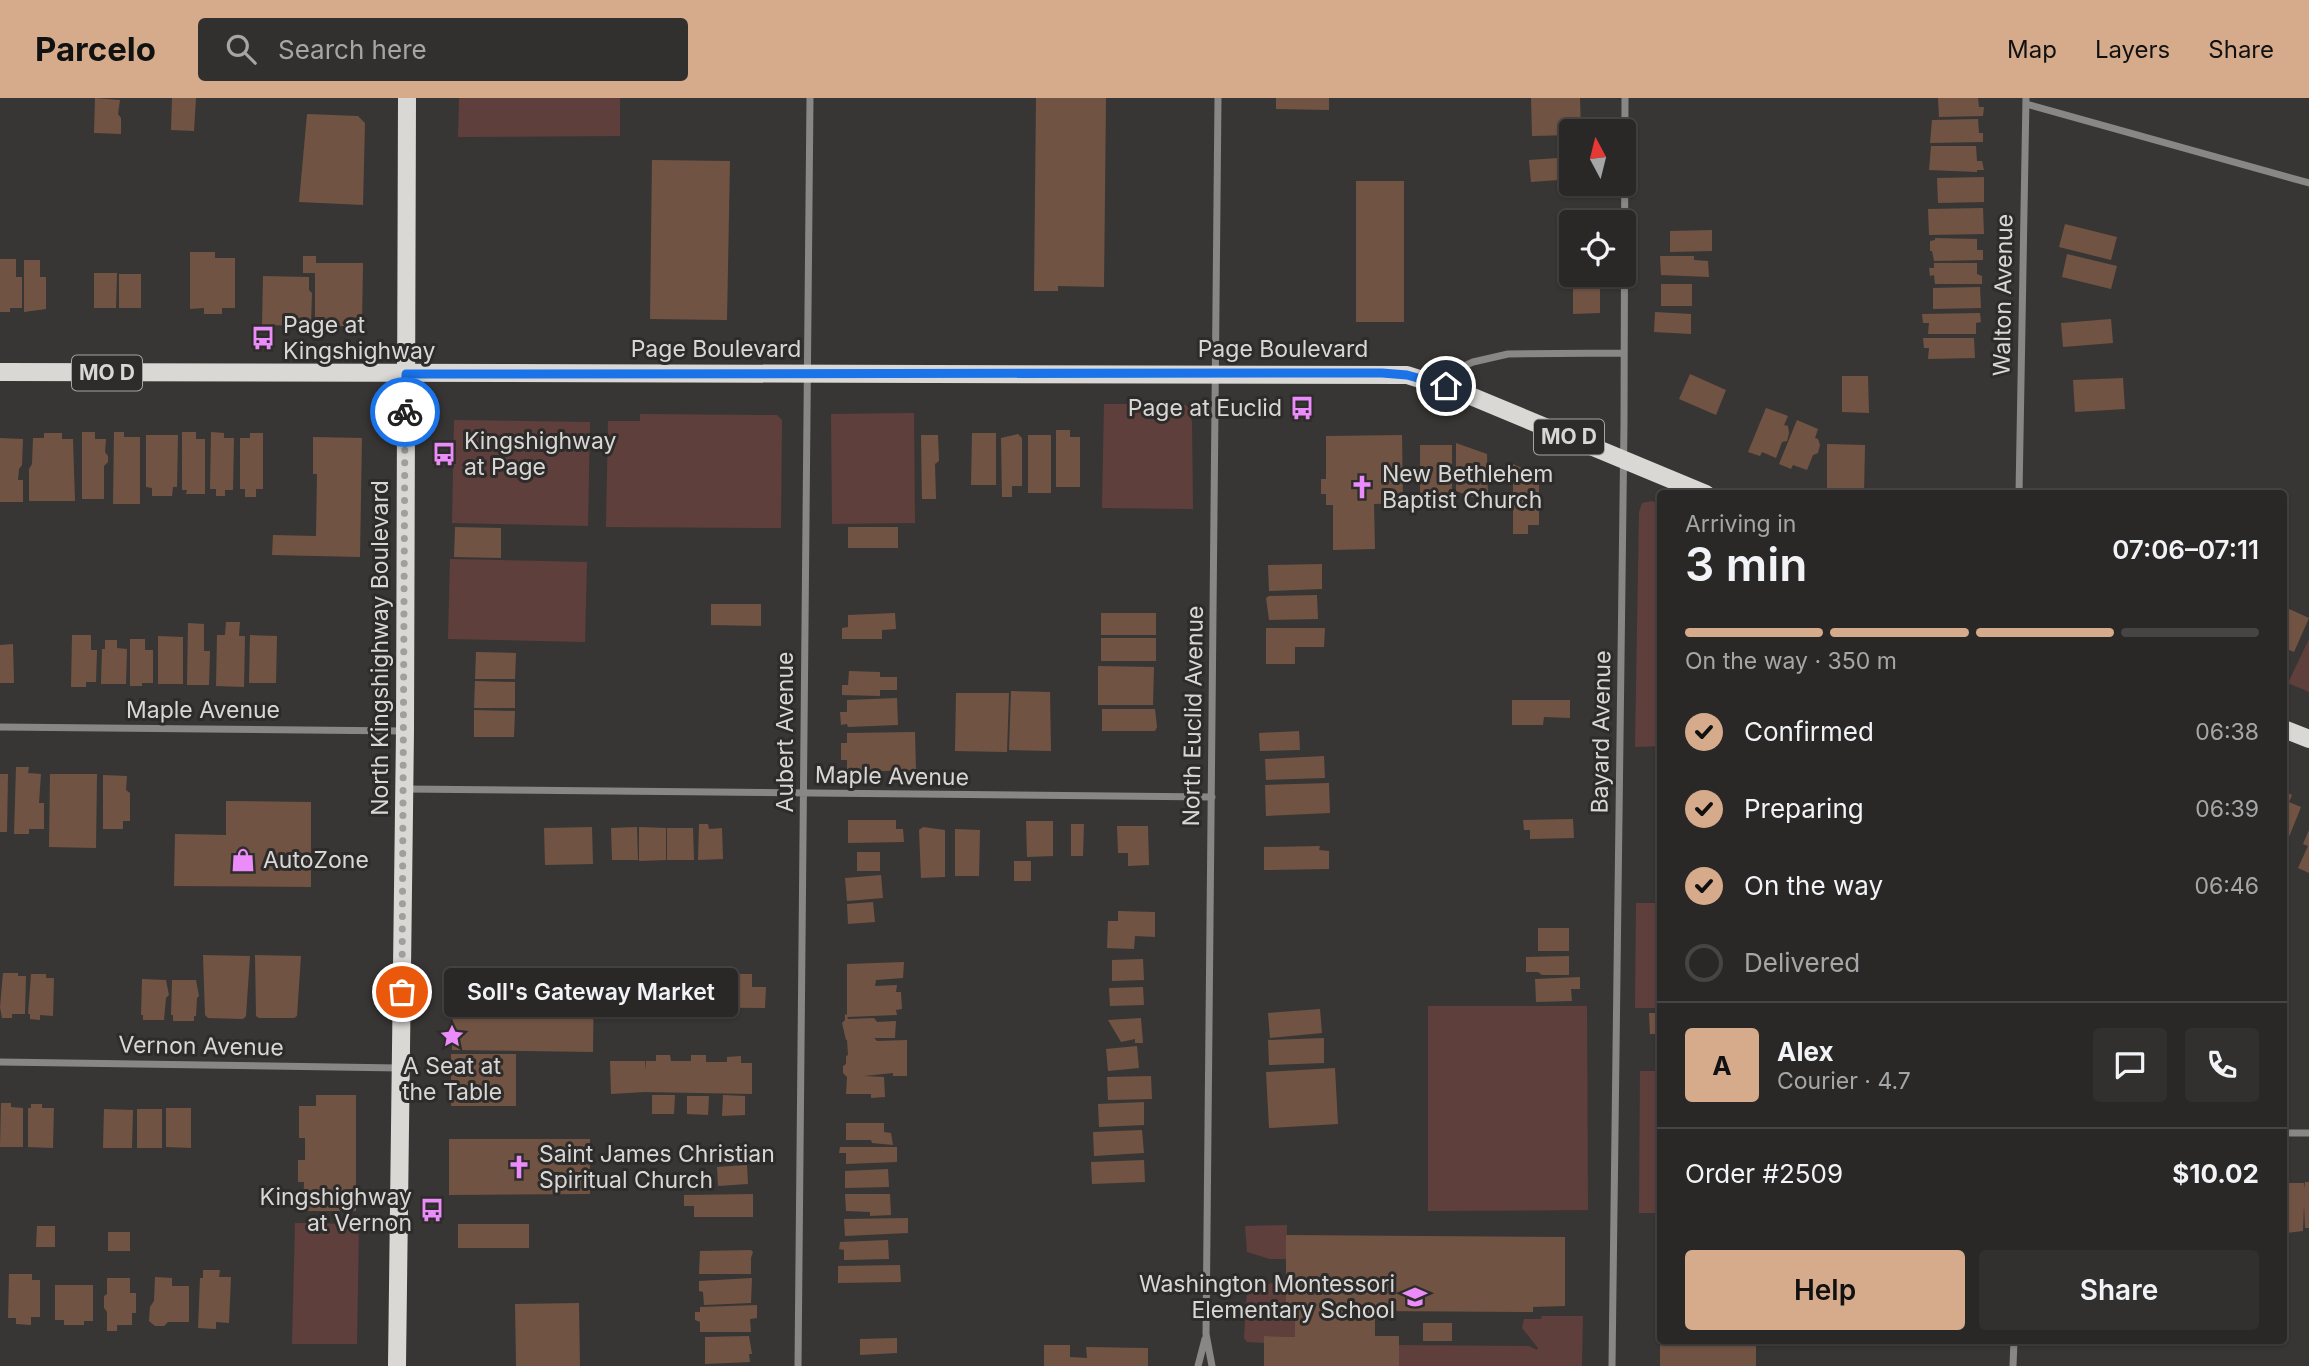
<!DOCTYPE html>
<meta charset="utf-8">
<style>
:root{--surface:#2a2827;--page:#32302f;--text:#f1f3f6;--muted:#a5a6a7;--line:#464444;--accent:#d6ab8b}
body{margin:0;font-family:Inter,sans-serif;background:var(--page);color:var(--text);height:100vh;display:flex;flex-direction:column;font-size:26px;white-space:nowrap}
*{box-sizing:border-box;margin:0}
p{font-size:23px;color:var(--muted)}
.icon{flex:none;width:38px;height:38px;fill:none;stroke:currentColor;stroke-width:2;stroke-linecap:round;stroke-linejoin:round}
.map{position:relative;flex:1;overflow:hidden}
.details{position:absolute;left:1657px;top:392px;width:630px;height:854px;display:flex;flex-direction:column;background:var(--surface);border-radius:7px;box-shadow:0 2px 5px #0004,0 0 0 2px var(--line)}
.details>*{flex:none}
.needle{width:46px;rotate:353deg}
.controls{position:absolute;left:1559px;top:21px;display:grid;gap:14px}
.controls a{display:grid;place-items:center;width:77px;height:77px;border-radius:7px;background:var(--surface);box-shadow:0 2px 5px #0004,0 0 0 2px var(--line);font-size:35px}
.pin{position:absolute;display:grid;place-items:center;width:60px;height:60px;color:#fff;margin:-30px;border:4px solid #fff;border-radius:50%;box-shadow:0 2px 7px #0007}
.courier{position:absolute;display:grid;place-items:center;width:70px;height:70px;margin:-35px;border:5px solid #1a73e8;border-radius:50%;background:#fff;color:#222;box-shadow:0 2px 9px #0007}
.bubble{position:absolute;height:49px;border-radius:7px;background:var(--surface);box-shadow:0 2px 5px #0004,0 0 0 2px var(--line);font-size:23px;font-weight:600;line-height:49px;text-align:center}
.overview em{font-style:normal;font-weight:600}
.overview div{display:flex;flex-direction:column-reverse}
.overview{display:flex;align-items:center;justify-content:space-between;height:119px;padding:0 28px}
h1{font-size:46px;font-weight:600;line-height:52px}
.bar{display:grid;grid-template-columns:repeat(4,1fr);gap:10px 7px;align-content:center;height:84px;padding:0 28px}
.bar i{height:9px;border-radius:5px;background:var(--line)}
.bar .on{background:var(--accent)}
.bar p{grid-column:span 4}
.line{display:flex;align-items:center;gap:18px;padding:0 28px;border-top:2px solid var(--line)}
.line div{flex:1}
.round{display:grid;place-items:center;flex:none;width:74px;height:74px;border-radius:7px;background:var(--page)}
ol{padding:0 28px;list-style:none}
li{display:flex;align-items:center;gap:21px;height:77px}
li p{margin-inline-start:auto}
li .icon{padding:7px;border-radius:50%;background:var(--accent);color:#111;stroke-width:4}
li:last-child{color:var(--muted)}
li i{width:38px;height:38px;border:4px solid var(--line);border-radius:50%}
.primary-button{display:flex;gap:14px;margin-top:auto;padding:14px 28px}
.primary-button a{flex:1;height:80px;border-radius:7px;background:var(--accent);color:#111;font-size:28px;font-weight:600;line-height:80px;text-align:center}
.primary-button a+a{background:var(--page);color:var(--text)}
header{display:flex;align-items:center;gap:42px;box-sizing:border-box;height:98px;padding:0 35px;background:var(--accent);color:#111}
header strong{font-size:33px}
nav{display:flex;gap:38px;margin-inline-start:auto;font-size:24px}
.search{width:490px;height:63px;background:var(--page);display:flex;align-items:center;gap:18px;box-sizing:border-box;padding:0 24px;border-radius:7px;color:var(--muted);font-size:26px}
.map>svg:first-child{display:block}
.green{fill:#5f3f3b}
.building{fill:#715343}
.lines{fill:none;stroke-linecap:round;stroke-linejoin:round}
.minor{stroke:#888786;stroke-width:7}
.primary{stroke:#d9d8d5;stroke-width:18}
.done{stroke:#a09f9d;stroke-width:7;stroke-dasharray:0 12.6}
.route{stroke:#1a73e8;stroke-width:9}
.labels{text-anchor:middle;stroke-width:6;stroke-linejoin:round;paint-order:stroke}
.shield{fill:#2d2c2a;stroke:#a5a4a2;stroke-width:2}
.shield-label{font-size:21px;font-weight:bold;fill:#d8d7d5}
.street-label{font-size:23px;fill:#d8d7d5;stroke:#2d2c2a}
.poi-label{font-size:23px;fill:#d8d7d5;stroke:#2d2c2a;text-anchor:start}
</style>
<header>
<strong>Parcelo</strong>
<div class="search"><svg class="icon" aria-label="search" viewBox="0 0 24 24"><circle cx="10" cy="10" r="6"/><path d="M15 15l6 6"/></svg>Search here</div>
<nav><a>Map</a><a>Layers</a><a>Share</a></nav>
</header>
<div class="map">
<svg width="2309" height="1268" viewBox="0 0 2309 1268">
<rect width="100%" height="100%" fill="#383634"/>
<path class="green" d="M459 0H620V38L458 39Z
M1104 306H1182L1188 308 1192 324 1193 411 1102 410Z
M914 315 915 425 832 426 831 316Z
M640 316 777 317 782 322 781 430 606 429 608 323H640Z
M454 322 590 324 588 428 452 425Z
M1652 403 1661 407V648L1635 649 1639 414 1642 405Z
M450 461 587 464 585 544 448 541Z
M2309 541V594L2288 585Z
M1636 805H1661V910H1635Z
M1428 908H1587L1588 1112 1428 1113Z
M1640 973H1661V1115H1639Z
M295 1125 359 1126 357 1246H292Z
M1287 1127 1286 1161H1270L1247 1154 1245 1128Z
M1272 1185H1286V1210L1295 1211V1239L1264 1238V1245L1247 1244 1244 1240 1247 1192Z
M1542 1218H1583L1582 1268H1399V1247L1529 1248 1537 1252 1538 1250 1522 1230 1524 1221H1541Z"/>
<path class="building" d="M95 0 120 2 118 16 121 20V36L94 35Z
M172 0H196L194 33 171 32Z
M1036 0H1106L1104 189 1058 188V193H1034Z
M1276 0H1329V12L1276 11Z
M1531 0H1580L1581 33H1572V37L1532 38Z
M1938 0H1978L1979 9H1984L1983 18 1939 19Z
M307 16 358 18 365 25 363 107 299 104Z
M1978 21 1979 35H1983V44L1930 45 1932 22Z
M1931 48H1976L1977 63H1982L1984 72H1977V74L1929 72Z
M1572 59V81L1531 84 1529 62Z
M652 62 730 63 727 222 650 221Z
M1984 79V104L1938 105 1937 80Z
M1356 83H1404V224H1356Z
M1983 110 1984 136 1929 137 1928 111Z
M2065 126 2117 139 2111 162 2059 149Z
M1712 132V153L1670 154V133Z
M1935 140 1977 141V152H1983V162L1934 163 1932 153H1930V143L1935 142Z
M190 154H215V160H235V210H222V216H204V210L190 211Z
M2067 156 2117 168 2111 191 2062 179Z
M303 158H316V165H363L362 228H315V175H303Z
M1660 158H1694V162L1708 163 1709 179 1661 177Z
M0 161H16V179H22V210H10V214H0Z
M24 162H40V179H46V211L24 214Z
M1934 165H1977V176L1982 178V186H1935L1934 177 1930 178 1929 170H1934Z
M94 175H117L116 210H94Z
M119 176H141V210H119Z
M1573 177H1600V215L1573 216Z
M263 178 309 179V192L312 195 311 228 262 227Z
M1661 186H1692V208H1661Z
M1980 189 1981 210 1933 211V190Z
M1655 214 1691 216V236L1654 234Z
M1980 215 1981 224 1976 225V236H1928L1929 225H1923L1922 216Z
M2111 221 2113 245 2063 249 2061 225Z
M1923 240H1974L1975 260 1928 261 1929 250H1924Z
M1690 276 1726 292 1716 317 1679 301Z
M1842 278H1868L1869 315 1842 314Z
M2123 280 2125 311 2075 314 2073 282Z
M1766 310 1788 318 1784 327 1788 328 1789 335 1787 343 1782 344 1776 360 1762 354 1760 358 1748 354Z
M1797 322 1818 331 1815 340 1818 341 1820 347 1818 355 1813 357 1807 372 1793 367 1791 371 1779 366Z
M1056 332H1070V339H1080V389H1056Z
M82 334H95V341H106L105 354 108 358V364L104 368V401H82Z
M114 334H124V339H140V406H113Z
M182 334H196V341H205V396H186L187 392H182Z
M211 334 224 335V340H234L233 392H225V398H216V391H210Z
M44 335H62V341H73L75 403H29V371L32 366 33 340H44Z
M250 335H263V391H256V399H245V391H240V340H250Z
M972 335H996V387H971Z
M1018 336 1022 340V388H1012V399H1002L1001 340Z
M146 337H178L177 389H173L172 398H152V390L146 389Z
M921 337H938L939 363 935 366 936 401H922Z
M1028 337H1051V395H1028Z
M1402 337 1403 405 1374 406 1375 451 1333 452V407H1326V396H1321V381H1326V338Z
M313 339 362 340 360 459 272 457 273 437 316 438 317 376H313Z
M0 340 23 341 22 367 19 371 18 382H23V404H0Z
M1456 345 1487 356 1488 405 1456 393Z
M1827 346 1865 347 1864 396 1827 394Z
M1420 347H1452V401H1447V407H1438V402H1432V407H1423V401L1420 400Z
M1513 366 1539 378V427H1528V436H1513Z
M455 429 501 430V460L454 459Z
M848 429H898V450H848Z
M1322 466V491L1269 493 1268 467Z
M1317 497 1318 521 1269 522 1266 500 1269 498Z
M711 506H761V528L711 527Z
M2287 510 2309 520 2294 554 2284 550V517Z
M895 515 896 531 882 532V541H842V530L848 529V517Z
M1101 515H1156V537H1101Z
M226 524H240L239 538H245L244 589 216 588 217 537H225Z
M188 525 204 526V553H210L209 587H187Z
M1266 530H1325L1324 549H1295V566H1266Z
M72 537H91V552H97L96 584H86V589H71Z
M250 537 277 538 276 585H249Z
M158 538 183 539V586H158Z
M1101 540H1156V563H1101Z
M130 541H145V552H153V585H142V588H130Z
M105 542H117V550L127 551 126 586H101L102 551H105Z
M13 546 14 585H0V547Z
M476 554 516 555 515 581H475Z
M1098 568 1154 569 1153 607H1098Z
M849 573 880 574V579H897V592H880V598L842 597V587H848Z
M475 583 515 584V610H474Z
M1011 593 1050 594 1051 653 1009 652Z
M956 595H1009L1007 654 955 653Z
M897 600 898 627 848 629 847 626 841 627 840 614H847V602Z
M1512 602H1570V620L1544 619 1543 627H1512Z
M1102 611H1155L1157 629 1155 633H1102Z
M474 612 515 613 514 639H474Z
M1299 633 1300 652 1260 653 1259 635Z
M915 634 916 672 847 674V662H841V645H847V635Z
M1324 658 1325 680 1266 682 1265 661Z
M16 669H29L28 675 41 676 39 705H44V731H29V736H14Z
M0 676H8L7 734H0Z
M50 676H97L96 750 49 749Z
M103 677 127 678 126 692 130 695V723H123V731H103Z
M1329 685 1330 715 1266 718 1265 687Z
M2284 693 2292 697 2289 704 2301 709 2289 739 2284 737Z
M226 703 311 704V789L174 788 175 736 226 737Z
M1573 721 1574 740 1530 741V732H1524L1523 722Z
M848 722H896V731H903L904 744 848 745Z
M1026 723H1053V758L1027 759Z
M699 726H708L709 731 722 730 723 761 698 762Z
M1071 726H1084L1083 758H1071Z
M1117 728H1148L1149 767 1128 768V755H1118Z
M592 729 593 766 545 767 544 730Z
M637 729 638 762H612L611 730Z
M639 729 666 730V762L639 763Z
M923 729 945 732V779L921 780 919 732Z
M667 730H693L694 762H667Z
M955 731 980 732 979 778H955Z
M2309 732V775L2298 770 2308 748 2303 746Z
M1320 748 1319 752 1329 753V771L1264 772V749Z
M857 754H880V773H857Z
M1014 763H1031V783H1014Z
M881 777 883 800 847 803 845 780Z
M873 804 875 824 848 826 847 806Z
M1118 813 1155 814V839L1135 838 1134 851 1107 850 1108 823H1118Z
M1538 830H1569V853H1538Z
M203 857 250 858 246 918 243 921 208 920 205 917Z
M255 857 301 858 297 918 294 920H259L256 918Z
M1569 858V877H1542L1538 874H1526V859Z
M1143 861 1144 882 1112 883V862Z
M904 864 903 880 876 882 875 888 897 887 896 894H901L902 911 896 912 897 917 847 919 848 921 874 920 877 924 896 923 895 940H874L877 943 907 942V978H893V975L864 978 884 979 885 999 871 1000V996H846L847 979 843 975V968L846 966V958L848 957 847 942H846L842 925 845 922V916L847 917V866Z
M453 870 594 871 593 954 452 952Z
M3 875H18V878H26L25 916H12V920H2L0 909Z
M623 875 752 876V889H766L765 910 663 909V907L622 906Z
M31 876H46V880H54L53 918 40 917V922L30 921V916H28Z
M1580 879V891H1571L1572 903 1536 904 1535 881Z
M142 881 166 882 169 897 166 900 164 922H143V917H141Z
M172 882H196L199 898 197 900 196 918H194V923H173V917H171Z
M1143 889 1144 907 1110 908 1109 890Z
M1320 911 1322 935 1270 940 1268 915Z
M1649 915H1661V936H1650Z
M1141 920 1143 945H1135V941L1121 944 1108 922Z
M1324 940V965L1269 967 1268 942Z
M1137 948 1139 970 1108 973 1106 951Z
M451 956H516V1008H451Z
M656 957H670L671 963H691V957H706V964H727V959L741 958V965H752V996L645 994 611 996 610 963H645L646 972V963H656Z
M1335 970 1338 1026 1269 1030 1266 974Z
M1151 978 1152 1001 1108 1002 1107 979Z
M316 997H356V1113H303L304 1084H298V1062H305V1040H299V1008H316Z
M652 997H675L674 1016H652Z
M723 997 745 998V1017L722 1018Z
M687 998H709L708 1017 687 1016Z
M1144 1004V1027L1099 1029 1098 1006Z
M1 1005H11V1009L23 1010V1049H0Z
M31 1006H42V1010H54L53 1050 28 1049V1010H31Z
M166 1010H191V1050L166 1049Z
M104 1011 133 1012 132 1050H103Z
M137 1011H162V1050H137Z
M846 1025H884V1034L891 1035 893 1047 872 1045 871 1042H846Z
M1142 1032 1144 1055 1094 1058 1093 1034Z
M449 1041H590V1096L449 1097Z
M840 1049H897V1064L846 1066V1055H839Z
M1144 1062 1145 1084 1092 1086 1091 1064Z
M747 1067 748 1086 718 1088 717 1069Z
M888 1071 889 1089 845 1090V1073Z
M2305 1084H2309V1130H2305L2304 1107 2303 1133 2285 1135V1085H2304V1091Z
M753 1096V1119H694V1108H684V1097Z
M845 1096H890L891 1117 870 1118V1114L846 1113Z
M908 1120V1135L845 1138 844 1121Z
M458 1126H529V1150H458Z
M37 1128H55V1149H36Z
M108 1134H130V1153H108Z
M1286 1137 1565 1139V1208L1533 1209V1214L1375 1213V1238H1399V1268H1264V1238L1295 1239V1211L1286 1210Z
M888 1142 889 1161 844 1162V1152L839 1151 840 1144Z
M751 1152 753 1154 751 1160V1176H699L700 1153Z
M900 1167 901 1184 838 1185V1168Z
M203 1172H220L219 1179H231L229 1225 216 1224V1231L198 1230 200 1180H203Z
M9 1176H32V1182H40V1219H31V1227L16 1226V1220H8Z
M155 1179 172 1180V1188H189V1224H168L164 1228H155L149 1223 150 1209 154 1203Z
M107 1180H130V1195H136V1215H132V1227H117V1233H107V1214L104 1210V1198L107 1196Z
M752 1180 751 1205 704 1207 703 1194 699 1193V1183Z
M55 1187H93V1223H84V1227H64V1222H55Z
M579 1205 580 1268H516L515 1206Z
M757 1207V1220L750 1221 751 1234H700V1224L695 1222V1214H700V1209Z
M1423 1225H1452V1243H1423Z
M749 1238 752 1256H749L750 1264 705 1266V1239Z
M897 1240V1255L860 1257V1241Z
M1660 1242H1756V1268H1660Z
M2124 1242H2151V1246L2124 1247Z
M1044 1247H1070V1259L1087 1260 1086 1249 1148 1250V1268H1044Z"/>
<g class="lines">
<path class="minor" d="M2026 6 2309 85
M1433 282 1473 264 1508 256 1624 255
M2019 396 2026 0
M0 629 404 633
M404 691 1212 699
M0 964 400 970
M2284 1035H2309
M798 1268 810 0
M1198 1268 1205 1241
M1212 1268 1206 1236 1218 0
M1612 1268 1624 326 1625 0
M2013 1268 2014 1242"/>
<path class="primary" d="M0 274 1407 277 1461 294 1706 396
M2284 631 2309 641
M397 1268 405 633 407 0"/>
</g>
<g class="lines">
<path class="done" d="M402 894 405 314"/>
<path class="route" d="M405 314 406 276 1382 275 1407 277 1446 288"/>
</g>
<defs>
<g id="bus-bare" transform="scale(1.89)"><path d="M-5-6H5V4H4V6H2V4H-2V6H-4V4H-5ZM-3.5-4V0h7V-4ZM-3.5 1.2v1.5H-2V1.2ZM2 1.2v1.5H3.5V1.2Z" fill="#ec8cfa" stroke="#2d2c2a" stroke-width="2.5" paint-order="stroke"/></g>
<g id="church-bare" transform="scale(1.89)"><path d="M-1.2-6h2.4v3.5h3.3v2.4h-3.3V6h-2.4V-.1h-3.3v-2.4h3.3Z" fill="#ec8cfa" stroke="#2d2c2a" stroke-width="2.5" paint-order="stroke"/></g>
<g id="shop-bare" transform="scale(1.89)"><path d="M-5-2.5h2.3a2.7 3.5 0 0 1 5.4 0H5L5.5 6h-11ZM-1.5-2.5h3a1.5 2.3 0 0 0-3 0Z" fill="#ec8cfa" stroke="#2d2c2a" stroke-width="2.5" paint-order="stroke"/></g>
<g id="sight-bare" transform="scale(1.89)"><path d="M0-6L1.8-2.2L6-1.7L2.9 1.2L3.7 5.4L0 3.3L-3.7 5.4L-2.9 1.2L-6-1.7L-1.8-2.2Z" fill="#ec8cfa" stroke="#2d2c2a" stroke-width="2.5" paint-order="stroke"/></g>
<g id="school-bare" transform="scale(1.89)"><path d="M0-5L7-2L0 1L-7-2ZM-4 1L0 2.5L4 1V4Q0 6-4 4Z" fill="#ec8cfa" stroke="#2d2c2a" stroke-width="2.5" paint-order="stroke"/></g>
</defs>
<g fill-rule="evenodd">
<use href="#bus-bare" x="263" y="240"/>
<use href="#bus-bare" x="1302" y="310"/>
<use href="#bus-bare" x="444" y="356"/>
<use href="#church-bare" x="1362" y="389"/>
<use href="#shop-bare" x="243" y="762"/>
<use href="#sight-bare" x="452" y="938"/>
<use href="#church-bare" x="519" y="1069"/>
<use href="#bus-bare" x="432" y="1112"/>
<use href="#school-bare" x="1415" y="1199"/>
</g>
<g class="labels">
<g class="shield">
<rect x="72" y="257.5" width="70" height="35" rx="5"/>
<rect x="1534" y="321.5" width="70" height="35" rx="5"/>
</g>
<g class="shield-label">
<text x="107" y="282">MO D</text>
<text x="1569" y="346">MO D</text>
</g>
<g class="street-label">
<text transform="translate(2003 197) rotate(-89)" y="8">Walton Avenue</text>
<text x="716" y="259">Page Boulevard</text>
<text x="1283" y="259">Page Boulevard</text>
<text transform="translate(380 550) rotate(-90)" y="8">North Kingshighway Boulevard</text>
<text x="203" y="620">Maple Avenue</text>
<text transform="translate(1193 618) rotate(-89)" y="8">North Euclid Avenue</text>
<text transform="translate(785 634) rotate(-90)" y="8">Aubert Avenue</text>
<text transform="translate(1601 634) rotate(-89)" y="8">Bayard Avenue</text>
<text transform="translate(892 678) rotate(1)" y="8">Maple Avenue</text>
<text transform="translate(201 948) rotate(1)" y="8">Vernon Avenue</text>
</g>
<g class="poi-label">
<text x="283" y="235">Page at<tspan x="283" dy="26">Kingshighway</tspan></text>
<text x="1282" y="318" text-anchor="end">Page at Euclid</text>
<text x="464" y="351">Kingshighway<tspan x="464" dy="26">at Page</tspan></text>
<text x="1382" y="384">New Bethlehem<tspan x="1382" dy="26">Baptist Church</tspan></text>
<text x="263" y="770">AutoZone</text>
<text x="452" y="976" text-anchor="middle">A Seat at<tspan x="452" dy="26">the Table</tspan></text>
<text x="539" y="1064">Saint James Christian<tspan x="539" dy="26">Spiritual Church</tspan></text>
<text x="412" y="1107" text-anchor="end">Kingshighway<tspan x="412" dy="26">at Vernon</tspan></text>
<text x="1395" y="1194" text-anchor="end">Washington Montessori<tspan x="1395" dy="26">Elementary School</tspan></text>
</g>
</g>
</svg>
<div class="controls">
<a><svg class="needle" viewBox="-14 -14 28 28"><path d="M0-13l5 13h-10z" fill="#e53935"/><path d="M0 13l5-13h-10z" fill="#a5a6a7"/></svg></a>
<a><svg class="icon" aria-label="locate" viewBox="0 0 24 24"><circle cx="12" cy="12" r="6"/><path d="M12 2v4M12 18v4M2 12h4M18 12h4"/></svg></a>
</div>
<div class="pin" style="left:402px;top:894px;background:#ea580c"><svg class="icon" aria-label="bag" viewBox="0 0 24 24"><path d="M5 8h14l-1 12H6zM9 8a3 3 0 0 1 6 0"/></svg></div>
<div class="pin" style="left:1446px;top:288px;background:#1f2937"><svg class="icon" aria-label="home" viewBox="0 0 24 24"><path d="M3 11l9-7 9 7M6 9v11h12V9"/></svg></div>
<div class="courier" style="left:405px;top:314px"><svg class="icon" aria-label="bike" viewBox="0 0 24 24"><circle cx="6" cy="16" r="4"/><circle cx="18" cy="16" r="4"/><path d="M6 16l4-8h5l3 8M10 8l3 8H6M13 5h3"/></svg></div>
<div class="bubble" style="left:444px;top:870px;width:294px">Soll's Gateway Market</div>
<section class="details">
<div class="overview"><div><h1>3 min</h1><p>Arriving in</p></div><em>07:06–07:11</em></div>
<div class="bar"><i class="on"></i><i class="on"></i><i class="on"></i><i></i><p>On the way · 350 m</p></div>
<ol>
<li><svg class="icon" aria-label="check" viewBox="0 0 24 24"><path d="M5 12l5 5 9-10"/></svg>Confirmed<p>06:38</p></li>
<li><svg class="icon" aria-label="check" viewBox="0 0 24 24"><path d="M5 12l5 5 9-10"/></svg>Preparing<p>06:39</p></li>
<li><svg class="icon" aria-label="check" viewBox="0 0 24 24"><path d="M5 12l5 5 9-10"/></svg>On the way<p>06:46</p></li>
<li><i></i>Delivered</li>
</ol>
<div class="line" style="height:126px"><b class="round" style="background:var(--accent);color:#111">A</b><div><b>Alex</b><p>Courier · 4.7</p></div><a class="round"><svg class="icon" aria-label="chat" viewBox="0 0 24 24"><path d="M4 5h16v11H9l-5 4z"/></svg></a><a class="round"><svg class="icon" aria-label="phone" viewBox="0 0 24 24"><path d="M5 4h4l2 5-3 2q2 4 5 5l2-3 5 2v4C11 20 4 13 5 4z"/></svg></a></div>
<div class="line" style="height:91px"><div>Order #2509</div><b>$10.02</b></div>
<div class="primary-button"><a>Help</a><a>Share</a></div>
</section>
</div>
